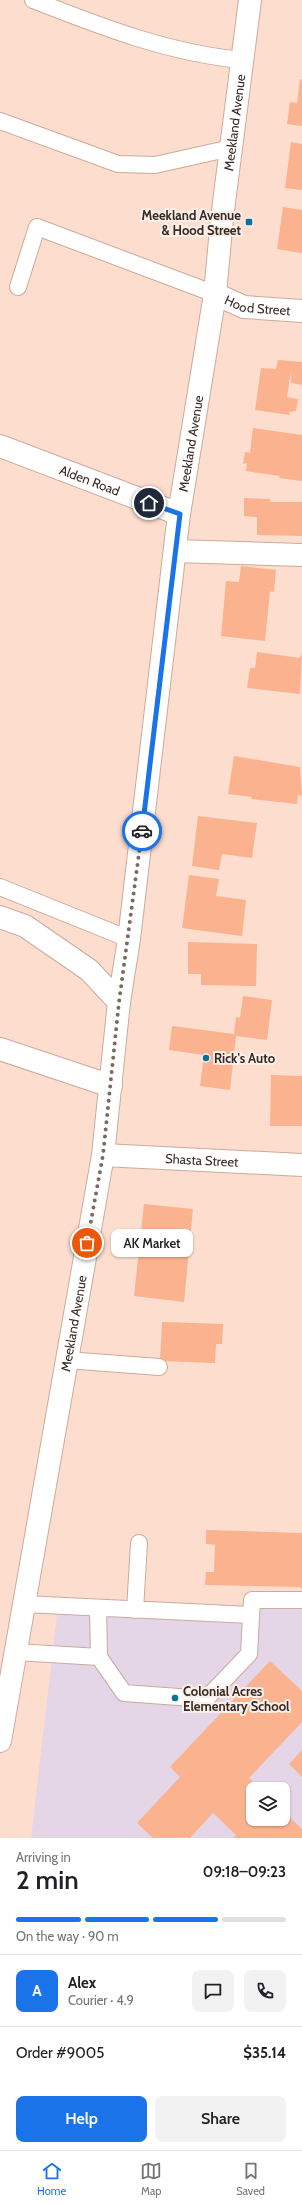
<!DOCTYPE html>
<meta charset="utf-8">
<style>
:root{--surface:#fff;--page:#f2f2f2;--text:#202124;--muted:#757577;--line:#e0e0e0;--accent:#1a73e8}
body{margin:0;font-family:Cabin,sans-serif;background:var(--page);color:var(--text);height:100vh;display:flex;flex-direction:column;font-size:15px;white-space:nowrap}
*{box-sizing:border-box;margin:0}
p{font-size:13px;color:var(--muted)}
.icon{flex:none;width:22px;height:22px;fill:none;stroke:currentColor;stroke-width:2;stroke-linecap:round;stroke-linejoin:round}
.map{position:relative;height:1838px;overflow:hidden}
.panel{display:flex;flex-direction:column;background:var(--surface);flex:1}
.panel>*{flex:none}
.controls{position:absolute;left:246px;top:1782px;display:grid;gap:8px}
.controls a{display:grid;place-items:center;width:44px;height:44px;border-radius:8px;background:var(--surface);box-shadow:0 1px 3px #0004;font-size:20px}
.pin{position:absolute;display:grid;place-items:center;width:34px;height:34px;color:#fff;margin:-17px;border:2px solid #fff;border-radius:50%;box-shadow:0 1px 4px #0007}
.courier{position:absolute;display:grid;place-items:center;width:40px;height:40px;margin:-20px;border:3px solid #1a73e8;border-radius:50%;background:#fff;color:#222;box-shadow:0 1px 5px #0007}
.bubble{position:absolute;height:28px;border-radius:8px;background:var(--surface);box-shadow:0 1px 3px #0004;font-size:13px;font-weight:600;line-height:28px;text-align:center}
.headline em{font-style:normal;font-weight:600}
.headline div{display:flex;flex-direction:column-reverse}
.headline{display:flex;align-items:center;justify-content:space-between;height:68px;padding:0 16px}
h1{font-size:26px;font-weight:600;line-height:30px}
.bar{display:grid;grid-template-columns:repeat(4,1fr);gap:6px 4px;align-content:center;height:48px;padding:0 16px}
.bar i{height:5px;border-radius:3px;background:var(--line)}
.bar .current{background:var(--accent)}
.bar p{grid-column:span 4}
.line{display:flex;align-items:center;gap:10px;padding:0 16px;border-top:1px solid var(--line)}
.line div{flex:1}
.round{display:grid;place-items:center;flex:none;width:42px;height:42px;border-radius:8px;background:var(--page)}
.button{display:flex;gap:8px;margin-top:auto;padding:8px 16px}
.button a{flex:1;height:46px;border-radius:8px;background:var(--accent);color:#fff;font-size:16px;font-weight:600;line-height:46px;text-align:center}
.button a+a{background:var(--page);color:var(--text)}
.tab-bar{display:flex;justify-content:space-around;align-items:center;height:56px;border-top:1px solid var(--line);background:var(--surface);font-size:11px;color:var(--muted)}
.tab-bar a{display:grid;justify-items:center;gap:2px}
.tab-bar .current{color:var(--accent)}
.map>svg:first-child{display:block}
.education{fill:#e4d5e7;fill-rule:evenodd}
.building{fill:#fab28f}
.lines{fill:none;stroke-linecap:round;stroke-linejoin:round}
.service-casing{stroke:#caab9c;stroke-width:18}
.minor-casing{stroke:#caab9c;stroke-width:24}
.secondary-casing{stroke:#caab9c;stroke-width:24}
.service{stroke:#fff;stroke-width:16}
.minor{stroke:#fff;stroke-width:22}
.secondary{stroke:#fff;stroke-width:22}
.done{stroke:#7c6960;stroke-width:4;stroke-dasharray:0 7.2}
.route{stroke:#1a73e8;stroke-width:5}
.poi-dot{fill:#09719d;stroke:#fcefe9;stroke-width:1.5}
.labels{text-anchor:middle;stroke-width:4;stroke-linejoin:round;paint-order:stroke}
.street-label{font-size:13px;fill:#372b25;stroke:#fcefe9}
.poi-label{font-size:13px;font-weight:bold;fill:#372b25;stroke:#fcefe9;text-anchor:start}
</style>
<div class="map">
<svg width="302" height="1838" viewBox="0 0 302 1838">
<rect width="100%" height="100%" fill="#fdddce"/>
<path class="education" d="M302 1605V1838H31L58 1606ZM253 1789H283V1819H253Z"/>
<path class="building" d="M300 79 302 80V126L287 124 290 102 297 103Z
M291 142 302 144V190L285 188Z
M283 207 302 210V253L277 249Z
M278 360 302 362V385L291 383V371L287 397 298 399 296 411 289 412 290 415 255 410 261 368 276 369Z
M253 428 302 435V481L279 478 280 476 246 471 247 463 243 464 245 452 250 453Z
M244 498 270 499V502H302V536L257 535V517L244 516Z
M241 566 276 570 274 592 270 591 265 641 221 636 226 581 239 582Z
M257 652 300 658 302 653 300 694 247 688 250 668H255Z
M234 756 300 767 302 796 298 795 297 804 251 799 252 797 228 794Z
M198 816 257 823 252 858 222 854 219 870 192 866Z
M189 875 219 879 216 896 246 900 242 936 182 928Z
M188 942 257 944 256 986 201 985V974H188Z
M243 996 272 1000 267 1040 236 1036 230 1090 200 1086 204 1055 169 1050 172 1026 234 1034 236 1017 240 1018Z
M271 1075 302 1076V1126H270Z
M144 1204 193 1209 184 1302 134 1296Z
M162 1322 223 1324 222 1344H216L215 1363 160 1361Z
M206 1530 302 1533V1589L300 1587 205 1585 206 1572H214L215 1545 206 1544Z
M270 1661 302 1691V1722L249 1778 260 1789H253V1819H283V1811L302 1829V1838H233L236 1835 213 1813 190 1838H153L137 1823 180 1777 170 1767Z
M302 1750V1777L289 1764Z"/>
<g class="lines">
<g class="service-casing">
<path id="service" d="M33 0C102 27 168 53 242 60
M0 121 118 164 155 165 231 148
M18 287 37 227 215 294
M0 887 129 939
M67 1360 159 1367
M24 1604 251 1615
M98 1608 99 1657 124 1693 206 1699 249 1654 252 1600H302
M135 1610 139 1543
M16 1652 99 1657"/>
</g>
<g class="minor-casing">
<g id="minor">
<path id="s1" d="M215 294 244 307 302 311"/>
<path id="s2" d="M0 446 179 514"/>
<path d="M175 551 302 555"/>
<path d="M0 917 25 926 89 970 119 1002"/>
<path d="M0 1049 111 1086"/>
<path id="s3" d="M103 1155 302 1165"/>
</g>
</g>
<g class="secondary-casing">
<g id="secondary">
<path id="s4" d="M0 1741 103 1155 119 1002 129 939 179 514 215 294 222 218 250 0"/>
</g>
</g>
<use href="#service" class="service"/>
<use href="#minor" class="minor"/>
<use href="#secondary" class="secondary"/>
</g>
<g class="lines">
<path class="done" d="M87 1243 103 1155 119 1002 142 831"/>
<path class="route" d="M142 831 180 514 149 503"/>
</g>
<g class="poi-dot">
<rect x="245" y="218" width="8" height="8" rx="2"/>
<circle cx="206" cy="1058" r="4"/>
<circle cx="175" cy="1698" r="4"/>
</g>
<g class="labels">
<g class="street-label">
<text dy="5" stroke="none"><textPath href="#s4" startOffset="1636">Meekland Avenue</textPath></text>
<text dy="5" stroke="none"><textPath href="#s1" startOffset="45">Hood Street</textPath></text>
<text dy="5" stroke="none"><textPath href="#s4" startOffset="1312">Meekland Avenue</textPath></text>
<text dy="5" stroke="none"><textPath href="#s2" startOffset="96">Alden Road</textPath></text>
<text dy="5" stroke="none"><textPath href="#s3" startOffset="99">Shasta Street</textPath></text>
<text dy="5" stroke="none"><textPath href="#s4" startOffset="424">Meekland Avenue</textPath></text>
</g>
<g class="poi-label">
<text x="241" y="220" text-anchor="end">Meekland Avenue<tspan x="241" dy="15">&amp; Hood Street</tspan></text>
<text x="214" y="1063">Rick's Auto</text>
<text x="183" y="1696">Colonial Acres<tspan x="183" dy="15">Elementary School</tspan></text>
</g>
</g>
</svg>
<div class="controls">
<a><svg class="icon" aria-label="layers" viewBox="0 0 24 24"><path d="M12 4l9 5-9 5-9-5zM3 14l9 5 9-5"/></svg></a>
</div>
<div class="pin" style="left:87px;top:1243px;background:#ea580c"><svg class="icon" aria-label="bag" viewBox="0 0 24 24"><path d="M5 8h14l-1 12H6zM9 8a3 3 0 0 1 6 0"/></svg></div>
<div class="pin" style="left:149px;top:503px;background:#1f2937"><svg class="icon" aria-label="home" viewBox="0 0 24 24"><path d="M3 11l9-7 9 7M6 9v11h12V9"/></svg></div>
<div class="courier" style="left:142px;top:831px"><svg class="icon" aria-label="car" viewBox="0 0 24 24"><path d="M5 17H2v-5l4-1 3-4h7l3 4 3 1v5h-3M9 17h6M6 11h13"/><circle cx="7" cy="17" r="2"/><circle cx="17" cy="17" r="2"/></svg></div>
<div class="bubble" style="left:111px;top:1229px;width:82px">AK Market</div>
</div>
<section class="panel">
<div class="headline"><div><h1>2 min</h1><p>Arriving in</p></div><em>09:18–09:23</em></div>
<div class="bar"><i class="current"></i><i class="current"></i><i class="current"></i><i></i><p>On the way · 90 m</p></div>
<div class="line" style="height:72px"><b class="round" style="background:var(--accent);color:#fff">A</b><div><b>Alex</b><p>Courier · 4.9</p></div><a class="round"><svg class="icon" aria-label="chat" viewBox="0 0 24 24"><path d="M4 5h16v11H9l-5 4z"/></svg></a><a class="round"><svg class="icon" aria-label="phone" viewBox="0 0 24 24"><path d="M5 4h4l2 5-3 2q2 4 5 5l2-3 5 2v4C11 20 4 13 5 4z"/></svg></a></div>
<div class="line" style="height:52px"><div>Order #9005</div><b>$35.14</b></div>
<div class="button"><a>Help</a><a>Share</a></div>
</section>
<nav class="tab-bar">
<a class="current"><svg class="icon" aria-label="home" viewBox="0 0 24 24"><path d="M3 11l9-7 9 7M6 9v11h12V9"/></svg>Home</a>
<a><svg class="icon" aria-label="map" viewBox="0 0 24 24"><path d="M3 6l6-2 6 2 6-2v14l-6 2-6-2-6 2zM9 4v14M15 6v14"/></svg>Map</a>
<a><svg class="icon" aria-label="saved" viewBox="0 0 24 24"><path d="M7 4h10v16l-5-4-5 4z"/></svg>Saved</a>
</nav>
